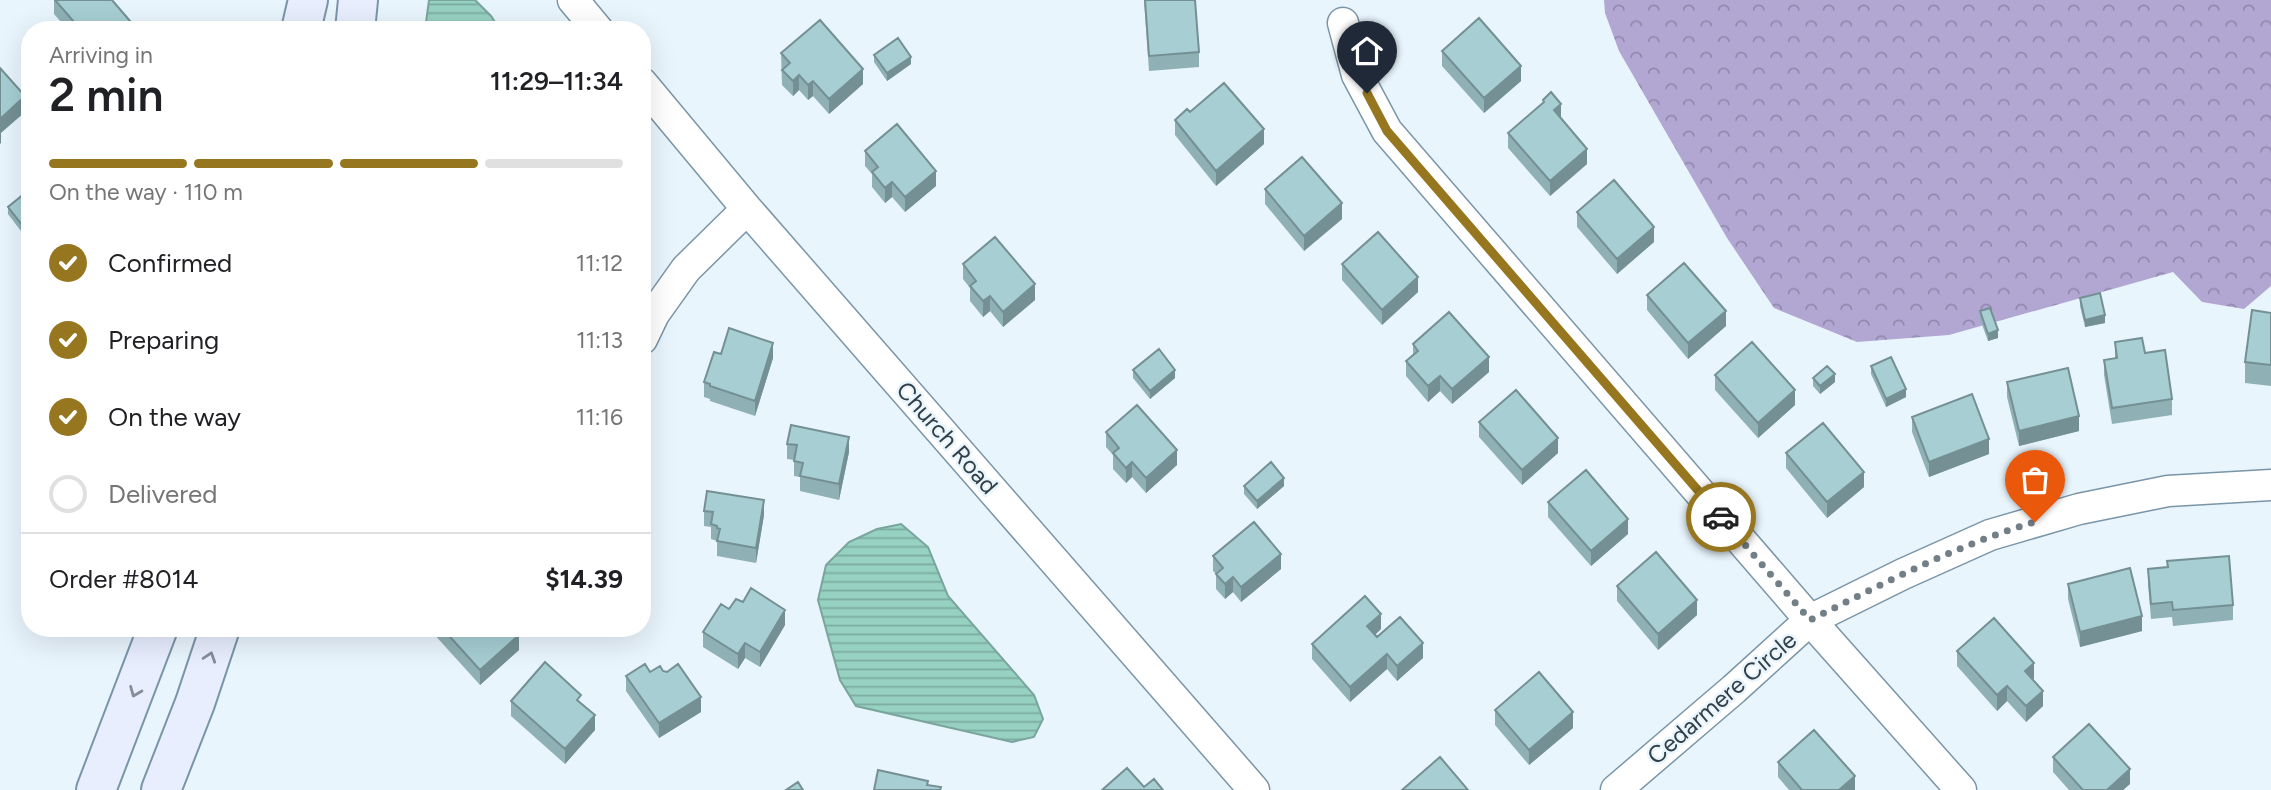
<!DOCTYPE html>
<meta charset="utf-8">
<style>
:root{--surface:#fff;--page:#f6f6f6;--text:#202124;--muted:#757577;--line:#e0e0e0;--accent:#96761e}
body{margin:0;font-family:Figtree,sans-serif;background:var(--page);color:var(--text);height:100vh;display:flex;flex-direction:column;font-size:26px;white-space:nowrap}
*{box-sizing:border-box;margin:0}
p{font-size:23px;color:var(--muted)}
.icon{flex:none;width:38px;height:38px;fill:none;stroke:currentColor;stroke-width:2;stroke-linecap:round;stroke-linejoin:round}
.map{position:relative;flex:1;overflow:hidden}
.panel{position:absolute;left:21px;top:21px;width:630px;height:616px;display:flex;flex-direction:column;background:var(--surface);border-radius:28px;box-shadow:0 7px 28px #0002}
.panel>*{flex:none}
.pin{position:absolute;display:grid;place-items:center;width:60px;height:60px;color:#fff;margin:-72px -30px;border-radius:50% 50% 50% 0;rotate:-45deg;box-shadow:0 0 7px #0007}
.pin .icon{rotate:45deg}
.courier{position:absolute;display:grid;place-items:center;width:70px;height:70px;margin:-35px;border:5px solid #96761e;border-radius:50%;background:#fff;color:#222;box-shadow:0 2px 9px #0007}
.head em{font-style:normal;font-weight:600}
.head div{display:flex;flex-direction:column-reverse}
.head{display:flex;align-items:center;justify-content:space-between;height:119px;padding:0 28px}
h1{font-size:46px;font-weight:600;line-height:52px}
.bar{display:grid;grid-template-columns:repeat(4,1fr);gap:10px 7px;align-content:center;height:84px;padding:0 28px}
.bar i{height:9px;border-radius:5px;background:var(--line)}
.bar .on{background:var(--accent)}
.bar p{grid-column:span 4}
.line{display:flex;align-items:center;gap:18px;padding:0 28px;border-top:2px solid var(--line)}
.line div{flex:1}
ol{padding:0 28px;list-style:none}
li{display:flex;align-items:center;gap:21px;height:77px}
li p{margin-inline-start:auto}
li .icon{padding:7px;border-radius:50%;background:var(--accent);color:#fff;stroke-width:4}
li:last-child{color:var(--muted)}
li i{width:38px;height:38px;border:4px solid var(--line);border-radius:50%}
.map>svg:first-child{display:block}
.forest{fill:url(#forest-crowns)}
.water{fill:url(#water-rules);stroke:#79a59d;stroke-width:2}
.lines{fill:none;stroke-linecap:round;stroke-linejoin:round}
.minor-casing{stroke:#7995a8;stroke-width:33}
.secondary-casing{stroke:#7995a8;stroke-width:42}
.minor{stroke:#fff;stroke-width:30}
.secondary{stroke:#e8eefe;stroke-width:38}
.wall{fill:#8fb1b5}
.shaded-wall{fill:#749094}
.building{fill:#a6ced3;stroke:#749094;stroke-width:2}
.oneway{stroke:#848e99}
.done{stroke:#737f87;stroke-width:7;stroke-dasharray:0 12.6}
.route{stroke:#96761e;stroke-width:9}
.labels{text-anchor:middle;stroke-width:5;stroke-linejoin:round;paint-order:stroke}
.street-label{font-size:24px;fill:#333f47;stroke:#e9f5fd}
</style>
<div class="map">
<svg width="2271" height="790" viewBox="0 0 2271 790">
<defs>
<pattern id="forest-crowns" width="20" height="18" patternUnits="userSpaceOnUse" patternTransform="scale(1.75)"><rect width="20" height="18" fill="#b2a7d3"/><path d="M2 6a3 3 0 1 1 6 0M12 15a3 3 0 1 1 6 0" fill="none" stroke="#9189ad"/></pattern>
<pattern id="water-rules" width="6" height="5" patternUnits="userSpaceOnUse" patternTransform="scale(1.75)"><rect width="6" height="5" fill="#97d1c2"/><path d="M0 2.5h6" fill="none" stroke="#7cab9f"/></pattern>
</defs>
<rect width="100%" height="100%" fill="#e9f5fd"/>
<path class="forest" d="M1604 0H2271V286L2244 309 2202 302 2173 272 1949 335 1857 342 1774 308 1727 238 1619 51 1605 13Z"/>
<path class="water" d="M429 0H475L491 16 500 30H425Z
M901 524 928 547 948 596 1034 695 1043 719 1034 737 1012 742 856 706 840 680 818 600 826 565 849 542 877 529Z"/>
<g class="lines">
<g class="minor-casing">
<path id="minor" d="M573 0 598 30
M1343 23 1357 75 1387 131 1810 620 1961 790
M642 83 747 209 1254 790
M642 339 654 314 686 269 747 209
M1616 790 1734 689 1810 620 1903 574 1990 535 2079 509 2168 491 2271 485"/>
</g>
<g class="secondary-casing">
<path id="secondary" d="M301 30 308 0
M355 30 358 0
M96 790 158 628
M161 790 195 703 220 628"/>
</g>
<use href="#minor" class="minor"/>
<use href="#secondary" class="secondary"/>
</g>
<path class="wall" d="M54 0H112L130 30H68L54 14Z
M1144 0H1195L1199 52V67L1149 71Z
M1442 51 1521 81 1484 113 1442 66Z
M781 53 863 84 829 114 813 96 808 100 799 90 793 96 782 85Z
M874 55 911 64 887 81 874 62Z
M1543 100 1587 164 1550 196 1508 148V133L1543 103Z
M1190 112 1264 144 1216 186 1175 135V120Z
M865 151 936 186 905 212 892 197 885 203 872 187V174L865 166Z
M30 189V243L8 214V207Z
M1265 189 1342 219 1304 251 1265 204Z
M1577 212 1654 242 1617 274 1577 227Z
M963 264 1035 300 1003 327 990 311 983 317 970 301V288L963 279Z
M1342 264 1418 292 1382 325 1342 280Z
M1647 295 1726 326 1688 359 1647 310Z
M2080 298 2105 323 2085 327 2080 306Z
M1980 311 1998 338 1988 341 1980 319Z
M2271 313V386L2245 383V362Z
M2115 342 2145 353 2172 399V415L2112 424 2104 375V360L2115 358Z
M1413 344 1489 372 1452 404 1440 391 1428 402 1406 376V361L1413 355Z
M721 354 773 358 755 416 710 401V399L704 397V382Z
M1871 366 1906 397 1886 407 1871 374Z
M1133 370 1175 378 1150 399 1133 378Z
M1715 375 1795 405 1758 438 1715 390Z
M1813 378 1835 382 1820 394 1813 386Z
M2007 382 2079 431 2019 446 2007 397Z
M1912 417 1989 454 1929 477 1912 432Z
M1479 422 1558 453 1522 485 1479 437Z
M1106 432 1177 465 1146 493 1132 477 1126 483 1113 469V455L1106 447Z
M787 444 849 452 839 500 800 491V477L794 476V460L787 459Z
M1786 453 1864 487 1827 518 1786 468Z
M1244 486H1284L1257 509 1244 494Z
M1548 502 1628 534 1591 566 1548 517Z
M704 511 764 515 756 563 717 556V541L711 539V527L704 526Z
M1213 556 1281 569 1241 602 1233 592 1225 599 1216 589V574L1213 571Z
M2148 569 2233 605V620L2173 626 2172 617 2151 619 2148 584Z
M2068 584 2142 631 2080 647 2068 599Z
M1617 586 1697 615 1658 650 1617 601Z
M729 609 785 625 760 667 745 658 738 669 703 647V632Z
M432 628H513L519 650 480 685 432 632Z
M1381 629 1375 635 1377 637 1423 658 1397 681 1387 669 1350 702 1312 659V644Z
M1957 651 2034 678 2033 680 2043 706 2026 722 2007 701 1997 711 1957 666Z
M663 671 701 712 659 738 626 691V676L650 672Z
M511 701 581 703 595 730 565 764 511 716Z
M1495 710 1573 728 1529 765 1495 725Z
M2053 757 2130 784 2123 790H2069L2053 772Z
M1778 762 1855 790H1789L1778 777Z"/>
<path class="shaded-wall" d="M130 21V30H120Z
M911 57V64L887 81V73Z
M1521 66V81L1484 113V98Z
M863 69V84L829 114V99Z
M799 75V90L793 96V81Z
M813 81V96L808 100V85Z
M25 96V112L1 133V143L0 144V119Z
M1561 104V120L1554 110Z
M1264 129V144L1216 186V171Z
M1587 149V164L1550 196V181Z
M936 171V186L905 212V197Z
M892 182V197L885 203V188Z
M1342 203V219L1304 251V236Z
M1654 227V242L1617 274V259Z
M1418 277V292L1382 325V310Z
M1035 284V300L1003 327V312Z
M990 296V311L983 317V301Z
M1726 311V326L1688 359V343Z
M2105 315V323L2085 327V320Z
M1998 330V338L1988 341V334Z
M773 343V358L755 416V401Z
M1489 357V372L1452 404V389Z
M1175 370V378L1150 399V391Z
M1835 374V382L1820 394V386Z
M1440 376V391L1428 402V386Z
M1906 389V397L1886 407V399Z
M1795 390V405L1758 438V423Z
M2079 416V431L2019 446V431Z
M849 437V452L839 500V484Z
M1558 438V453L1522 485V470Z
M1989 439V454L1929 477V462Z
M1177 450V465L1146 493V478Z
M1132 462V477L1126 483V468Z
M1864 472V487L1827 518V502Z
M1284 478V486L1257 509V501Z
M764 500V515L756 563V548Z
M1628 519V534L1591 566V551Z
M1281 554V569L1241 602V587Z
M1233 577V592L1225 599V584Z
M1697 600V615L1658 650V634Z
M785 610V625L760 667V652Z
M1381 614V629L1367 642V626Z
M2142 616V631L2080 647V632Z
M519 635V650L480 685V670Z
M745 643V658L738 669V654Z
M1423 643V658L1397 681V666Z
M1387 654V669L1350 702V687Z
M2034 663V678L2025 686V671Z
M2007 686V701L1997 711V695Z
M2043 691V706L2026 722V706Z
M701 697V712L659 738V723Z
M1573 712V728L1529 765V750Z
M595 715V730L565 764V749Z
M2130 769V784L2123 790H2107Z
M1855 776V790H1839Z"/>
<path class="building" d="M55 0H112L130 21 120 30H81Z
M1145 0H1195L1199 52 1149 56Z
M1479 18 1521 66 1484 98 1442 51Z
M820 20 863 69 829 99 813 81 808 85 799 75 793 81 782 70 790 63 781 53Z
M898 38 911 57 887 73 874 55Z
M0 68 25 96 0 119Z
M1224 83 1264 129 1216 171 1175 120 1187 109 1190 112Z
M1551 92 1561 104 1554 110 1587 149 1550 181 1508 133 1544 102 1543 100Z
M897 124 936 171 905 197 892 182 885 188 872 172 878 167 865 151Z
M1302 157 1342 203 1304 236 1265 189Z
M1614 180 1654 227 1617 259 1577 212Z
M30 189V235L8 207Z
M1378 232 1418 277 1382 310 1342 264Z
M995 237 1035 284 1003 312 990 296 983 301 970 286 976 281 963 264Z
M1684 263 1726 311 1688 343 1647 295Z
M2100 293 2105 315 2085 320 2080 298Z
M1990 308 1998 330 1988 334 1980 311Z
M2252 310 2271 313V365L2245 362Z
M1449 312 1489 357 1452 389 1440 376 1428 386 1406 361 1418 351 1413 344Z
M729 328 773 343 755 401 710 386V384L704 382 714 352 721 354Z
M2142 338 2145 353 2165 350 2172 399 2112 408 2104 360 2117 358 2115 342Z
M1752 342 1795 390 1758 423 1715 375Z
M1159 349 1175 370 1150 391 1133 370Z
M1891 357 1906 389 1886 399 1871 366Z
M1827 366 1835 374 1820 386 1813 378Z
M2068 368 2079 416 2019 431 2007 382Z
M1516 390 1558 438 1522 470 1479 422Z
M1972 394 1989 439 1929 462 1912 417Z
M1137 405 1177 450 1146 478 1132 462 1126 468 1113 453 1119 448 1106 432Z
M1823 423 1864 472 1827 502 1786 453Z
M791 425 849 437 839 484 800 476 803 463 794 461 797 445 787 444Z
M1271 462 1284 478 1257 501 1244 486Z
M1586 470 1628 519 1591 551 1548 502Z
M707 491 764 500 756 548 717 541 720 529 717 528V526L711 524 713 512 704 511Z
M1254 522 1281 554 1241 587 1233 577 1225 584 1216 574 1223 568 1213 556Z
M1656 552 1697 600 1658 634 1617 586Z
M2229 556 2233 605 2173 610 2172 602 2151 604 2148 569 2168 567 2167 561Z
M2130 568 2142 616 2080 632 2068 584Z
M751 588 785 610 760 652 745 643 738 654 703 632 721 604 729 609 736 599 743 602Z
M1365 596 1381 614 1367 626 1377 637 1400 617 1423 643 1397 666 1387 654 1350 687 1312 644Z
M1994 618 2034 663 2025 671 2043 691 2026 706 2007 686 1997 695 1957 651Z
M442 628H513L519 635 480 670Z
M545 662 581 695 577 700 595 715 565 749 511 701Z
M645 664 650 672 660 666 663 671 667 672 678 664 701 697 659 723 626 676Z
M1539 672 1573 712 1529 750 1495 710Z
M2089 724 2130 769 2107 790H2083L2053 757Z
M1814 730 1855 776 1839 790H1802L1778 762Z
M1440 757 1468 790H1402Z
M1127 768 1144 787 1154 779 1163 790H1102Z
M878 770 928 781 927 785 941 787 940 790H874Z
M798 782 803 790H786Z"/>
<defs><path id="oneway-chevron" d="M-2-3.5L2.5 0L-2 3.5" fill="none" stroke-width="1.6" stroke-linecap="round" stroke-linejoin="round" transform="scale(1.75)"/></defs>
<g class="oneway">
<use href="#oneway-chevron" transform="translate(210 657) rotate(-72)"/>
<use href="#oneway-chevron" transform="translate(135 692) rotate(112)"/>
</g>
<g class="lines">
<path class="done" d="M1721 517 1810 620C1883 584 1956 545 2035 522"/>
<path class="route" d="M1367 93 1387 131 1721 517"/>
</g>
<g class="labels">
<g class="street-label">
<text transform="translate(947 438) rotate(49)" y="8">Church Road</text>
<text transform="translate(1722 698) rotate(-41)" y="8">Cedarmere Circle</text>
</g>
</g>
</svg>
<div class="pin" style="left:2035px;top:522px;background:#ea580c"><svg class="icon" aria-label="bag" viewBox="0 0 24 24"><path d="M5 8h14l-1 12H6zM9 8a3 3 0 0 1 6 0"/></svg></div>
<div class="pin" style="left:1367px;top:93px;background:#1f2937"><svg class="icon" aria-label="home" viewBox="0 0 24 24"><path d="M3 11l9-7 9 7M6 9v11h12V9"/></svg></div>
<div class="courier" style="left:1721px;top:517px"><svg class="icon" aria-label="car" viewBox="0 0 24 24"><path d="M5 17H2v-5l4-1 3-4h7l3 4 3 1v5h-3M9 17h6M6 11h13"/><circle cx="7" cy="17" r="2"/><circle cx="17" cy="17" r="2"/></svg></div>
<section class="panel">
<div class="head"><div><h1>2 min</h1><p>Arriving in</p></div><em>11:29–11:34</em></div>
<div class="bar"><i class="on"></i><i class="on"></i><i class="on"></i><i></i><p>On the way · 110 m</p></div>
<ol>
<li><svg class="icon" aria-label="check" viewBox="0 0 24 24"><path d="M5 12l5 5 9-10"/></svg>Confirmed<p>11:12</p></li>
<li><svg class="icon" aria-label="check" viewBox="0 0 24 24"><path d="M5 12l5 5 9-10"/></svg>Preparing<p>11:13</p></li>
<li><svg class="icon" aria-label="check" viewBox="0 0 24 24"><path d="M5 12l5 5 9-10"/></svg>On the way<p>11:16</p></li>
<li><i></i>Delivered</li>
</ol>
<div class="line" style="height:91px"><div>Order #8014</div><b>$14.39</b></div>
</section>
</div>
